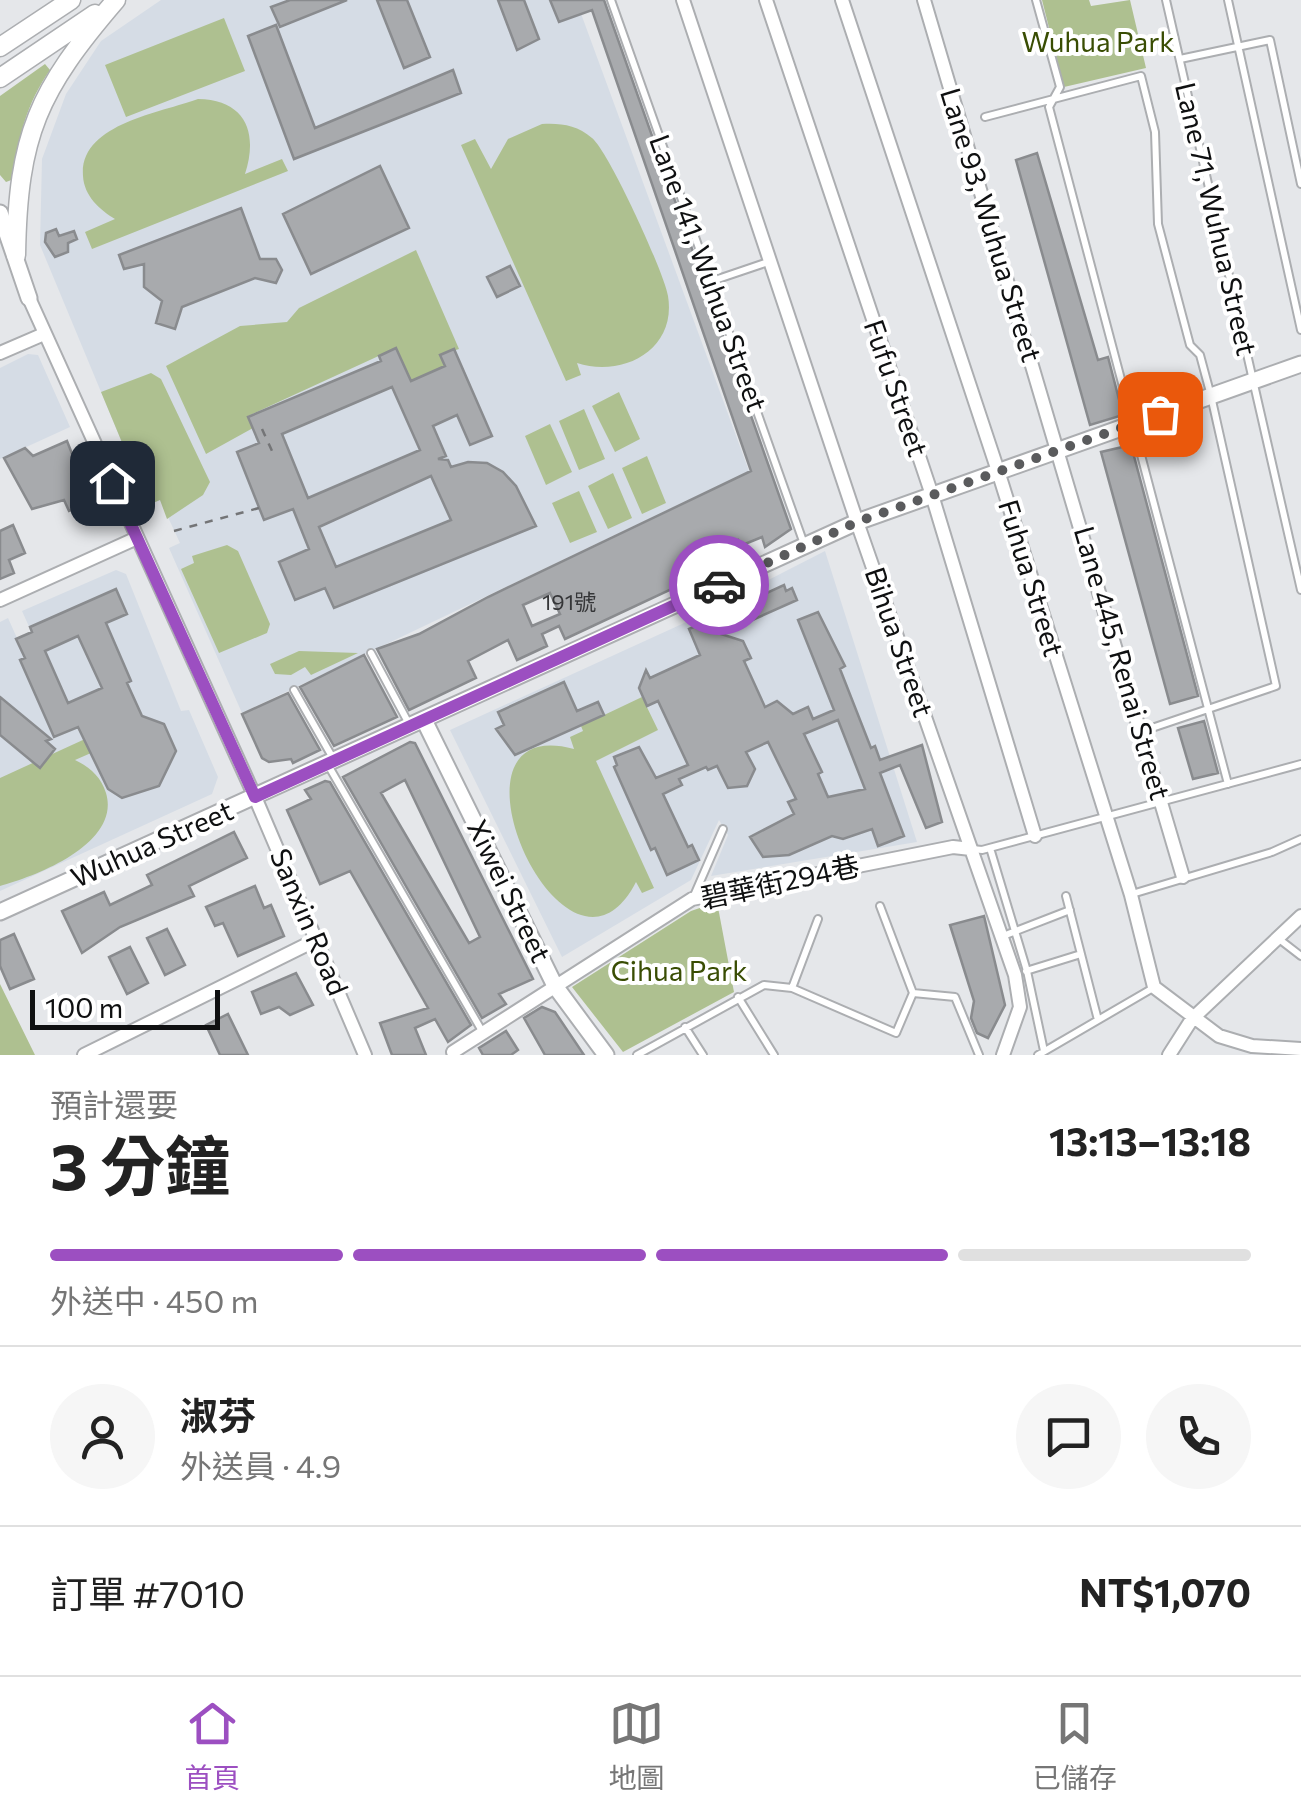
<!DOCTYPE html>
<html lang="zh-TW">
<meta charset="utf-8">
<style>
:root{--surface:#fff;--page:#f6f6f6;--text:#222;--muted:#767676;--line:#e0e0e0;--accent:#9c4fc1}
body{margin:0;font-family:Commissioner,"Noto Sans TC",sans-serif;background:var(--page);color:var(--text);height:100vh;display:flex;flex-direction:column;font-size:38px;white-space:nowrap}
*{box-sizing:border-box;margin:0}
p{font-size:32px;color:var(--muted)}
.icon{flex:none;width:55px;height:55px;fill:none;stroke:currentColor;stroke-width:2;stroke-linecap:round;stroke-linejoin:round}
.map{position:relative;height:1055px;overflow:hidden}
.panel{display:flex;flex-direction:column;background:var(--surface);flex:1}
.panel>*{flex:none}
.scale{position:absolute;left:30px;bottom:25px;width:190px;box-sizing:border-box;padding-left:10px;border:5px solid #0f1011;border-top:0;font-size:28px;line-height:35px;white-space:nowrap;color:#0f1011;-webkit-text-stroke:8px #fff;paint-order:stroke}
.pin{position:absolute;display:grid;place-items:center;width:85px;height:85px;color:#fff;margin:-42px;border-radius:20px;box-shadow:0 5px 15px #0006}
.courier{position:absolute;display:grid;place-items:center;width:100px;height:100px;margin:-50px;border:8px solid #9c4fc1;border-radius:50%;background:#fff;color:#222;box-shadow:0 2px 12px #0007}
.head em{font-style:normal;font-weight:700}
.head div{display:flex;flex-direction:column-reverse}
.head{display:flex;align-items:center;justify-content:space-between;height:170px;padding:0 50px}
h1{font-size:65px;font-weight:700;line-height:75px}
.bar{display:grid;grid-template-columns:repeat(4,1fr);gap:15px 10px;align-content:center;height:120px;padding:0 50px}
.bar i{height:12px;border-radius:8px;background:var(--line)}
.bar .current{background:var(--accent)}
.bar p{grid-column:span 4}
.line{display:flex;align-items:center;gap:25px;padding:0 50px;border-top:2px solid var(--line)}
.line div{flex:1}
.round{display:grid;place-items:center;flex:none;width:105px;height:105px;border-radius:52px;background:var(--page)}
.tabs{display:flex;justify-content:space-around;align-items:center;height:140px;border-top:2px solid var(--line);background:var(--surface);font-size:28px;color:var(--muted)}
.tabs a{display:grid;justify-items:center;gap:5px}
.tabs .current{color:var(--accent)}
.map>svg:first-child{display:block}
.built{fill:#d5dce5}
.green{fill:#aec090}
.building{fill:#a8aaad;stroke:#898b8e;stroke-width:2.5;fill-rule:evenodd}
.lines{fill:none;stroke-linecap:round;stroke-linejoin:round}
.service-casing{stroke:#acaeb1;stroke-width:10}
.minor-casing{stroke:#acaeb1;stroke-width:16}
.tertiary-casing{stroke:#acaeb1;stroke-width:19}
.secondary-casing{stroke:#acaeb1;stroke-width:21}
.path{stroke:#747577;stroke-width:2.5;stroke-dasharray:8 8;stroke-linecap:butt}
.service{stroke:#fff;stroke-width:6}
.minor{stroke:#fff;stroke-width:12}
.tertiary{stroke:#fff;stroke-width:15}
.secondary{stroke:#fff;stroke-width:18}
.done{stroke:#5a5b5d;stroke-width:10;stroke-dasharray:0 18}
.route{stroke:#9c4fc1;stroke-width:12}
.labels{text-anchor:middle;stroke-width:8;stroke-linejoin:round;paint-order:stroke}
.number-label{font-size:22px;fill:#353638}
.park-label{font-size:28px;fill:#394d03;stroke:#fff}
.street-label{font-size:28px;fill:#0f1011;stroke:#fff}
</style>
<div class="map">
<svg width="1301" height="1055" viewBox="0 0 1301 1055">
<rect width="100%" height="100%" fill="#e5e7ea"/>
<path class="built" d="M161 0H576L749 471 242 713 169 548 180 543 160 500 148 505 40 245 42 159 66 94 101 41Z
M28 354 38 355 70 427 0 459V368Z
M825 551 917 842 711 876 728 835 719 820 691 880 562 957 450 730 682 624Z
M116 570 126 574 181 711 189 710 218 777 212 794 0 891V622L8 618 17 638 31 631 22 611Z"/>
<path class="green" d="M1042 0H1089L1091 6 1130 0 1146 68 1064 87Z
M224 18 245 71 126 117 105 65Z
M45 64 50 70C27 103 17 139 14 179L6 182 0 175V96Z
M198 99C247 100 258 134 245 174L282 159 288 171 92 249 85 232 115 219C100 210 84 196 83 176 79 124 160 113 198 99Z
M542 124C561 123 577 125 592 138 609 152 664 272 668 296 677 351 621 378 577 363L581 375 566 381 461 145 475 139 491 169 508 139Z
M416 250 459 349 440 355 445 366 411 381 396 348 248 416 253 428 206 454 166 366 240 326 287 322 299 308Z
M151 373 161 379 210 482 203 495 167 519 160 500 148 505 101 392Z
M619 392 640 439 615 452 592 406Z
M584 409 605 459 579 470 559 421Z
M550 424 572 472 546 485 525 436Z
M647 456 666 503 642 514 622 468Z
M613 473 632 518 608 529 588 486Z
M579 491 597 532 570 543 552 503Z
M227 545 238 551 270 624 267 633 219 653 181 569 194 563 192 556Z
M299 651 358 653 311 675 305 667 291 675 275 674 270 664Z
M642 697 658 730 596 761 654 888 642 893 636 882C566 1018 428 710 574 749L570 737 583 731 581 726Z
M85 739 91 753 75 760C90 767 101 777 106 793 121 843 38 876 0 886V778Z
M717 902 734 992 623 1052 572 987 691 911Z
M0 984 35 1055H0Z"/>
<path class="building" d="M290 0H347L280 27 271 7Z
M377 0H407L430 57 404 68Z
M498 0H524L539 39 517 50Z
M550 0H604L791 529 765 547 762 537 740 546 738 540 683 563 691 580 565 639 559 626 542 634 547 646 517 660 508 640 468 661 476 678 409 710 377 649 419 634 488 597 751 471 592 10 559 22ZM550 593 560 614 532 626 523 605Z
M276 25 315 128 453 70 461 93 294 159 248 36Z
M1037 153 1098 360 1108 357 1123 415 1090 425 1016 160Z
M380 166 409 228 311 274 283 214Z
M241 208 260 259H276L282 270 276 283 255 278 182 307 175 329 156 323 162 301 144 287V264L124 269 119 255Z
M56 229 59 236 74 231 77 239 68 243V252L55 257 45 242 46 233Z
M510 266 520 286 497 297 487 277Z
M396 348 411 381 445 366 440 355 454 349 492 436 470 445 457 415 433 426 446 456 438 459 448 460 451 467 468 462 487 463 503 472 516 486 536 526 334 608 325 588 295 600 279 562 309 549 293 509 264 520 237 452 259 443 248 417 381 361 379 356ZM392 387 420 450 308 498 282 434ZM431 476 451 520 336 567 319 527Z
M67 441 91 502 69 511 64 500 32 509 4 458 25 448 33 456Z
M1131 445 1198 696 1170 704 1101 452Z
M13 525 25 553 9 560 14 573 0 579V531Z
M784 585 786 591 792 588 797 600 721 634 743 641 751 658 744 661 765 707 777 701 793 714 808 707 813 719 834 710 798 620 818 612 845 666 840 669 871 748 875 746 880 760 922 745 942 822 926 828 900 765 880 773 904 836 878 846 872 829 843 839 832 836 789 855 763 857 750 837 794 814 788 802 796 799 768 742 746 752 755 769 747 786 728 788 717 766 708 770 706 767 679 779 682 785 663 794 688 847 692 845 699 860 667 875 655 848 651 850 614 767 617 765 614 757 639 747 656 778 688 765 658 701 647 706 639 688 646 670 650 678 700 655 689 629ZM838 720 865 789 828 797 818 774 822 772 804 734Z
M116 589 127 614 106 623 131 681 127 683 142 716 164 724 176 751 159 786 122 798 108 789 78 727 54 737 20 660 25 658 16 639 32 632 30 627ZM78 636 102 688 68 703 45 651Z
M364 655 397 717 334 746 300 687Z
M564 682 577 711 598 702 604 715 515 755 496 729 504 725 498 712Z
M288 693 320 750 293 763 291 759 269 762 262 758 242 714Z
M0 697 51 739 46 741 55 749 40 768 0 735Z
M1204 721 1218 773 1193 779 1178 728Z
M410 742 415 743 533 979 499 994 506 1004 482 1018 343 777ZM405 780 480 937 469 943 381 793Z
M325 781 330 782 471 1025 448 1042 435 1019 415 1028 426 1055H392L380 1023 428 1008 350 871 320 884 287 810 311 799 305 790Z
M234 832 247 858 189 886 194 896 120 927 82 953 62 911 104 892 110 905 152 885 147 875Z
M255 886 264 908 271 905 284 936 238 956 223 923 215 926 206 907Z
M984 916 1005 1005 988 1038 977 1033 971 1018 974 1001 950 925Z
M167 929 185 965 165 975 147 938Z
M14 934 34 979 10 989 0 966V940Z
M130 947 148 983 127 994 109 957Z
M296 973 313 1005 290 1015 279 1007 261 1014 252 992Z
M542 1007 555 1012 584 1055H545L524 1018Z
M228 1014 248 1055H220L206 1025Z
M506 1031 518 1050 511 1055H483L479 1048Z"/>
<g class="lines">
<g class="service-casing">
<path id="service" d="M611 0 804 544
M1036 0 1060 87 1049 107 1228 784
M1166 0 1301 590
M1228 0 1301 330
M1180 59 1270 40 1301 184
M985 117 1141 76 1155 132 1158 224 1190 345 1200 355 1211 396 1276 686 1143 731
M712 281 771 261
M371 653 408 722
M294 690 334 760
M328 765 482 1031
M990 848 1027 971 1044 1051
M972 849 982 850 1301 764
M1132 894 1272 852 1301 839
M1066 896 1098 1020
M693 898 723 829
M880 906 913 993
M1003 936 1070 910
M1279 939 1301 956
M1026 971 1081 954
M792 988 818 919
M738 997 774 1055
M685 1027 703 1055
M637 1055 764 985 792 988 896 1033 913 993 955 997 979 1055
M1038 1055 1153 988"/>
</g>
<g class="minor-casing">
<path id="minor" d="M683 0 857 522 1015 975 1020 1007 1003 1055
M766 0 932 495 1035 836
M842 0 998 471 1131 895 1154 987 1219 1036 1252 1046 1301 1049
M924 0 1183 877
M29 298 255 797 365 1055
M0 353 44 334
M0 600 137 538
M453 1052 692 899 953 847 971 849
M84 1055 316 940
M1169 1055 1192 1019 1301 916"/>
</g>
<g class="tertiary-casing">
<path id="tertiary" d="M0 213 29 298
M424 720 555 986 606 1055
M0 912 857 522 1301 364"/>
</g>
<g class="secondary-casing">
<path id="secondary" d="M0 47 71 0
M0 78 95 14
M16 255C18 134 38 91 116 0"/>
</g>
<path class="path" d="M262 429 272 451
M174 531 259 508"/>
<use href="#service" class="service"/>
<use href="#minor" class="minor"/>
<use href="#tertiary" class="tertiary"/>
<use href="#secondary" class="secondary"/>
</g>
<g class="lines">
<path class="done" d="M719 585 857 522 1160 414"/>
<path class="route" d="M112 483 255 797 719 585"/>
</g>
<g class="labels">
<g class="number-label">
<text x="569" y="610">191號</text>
</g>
<g class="park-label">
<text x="1098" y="52">Wuhua Park</text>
<text x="679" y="981">Cihua Park</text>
</g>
<g class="street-label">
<text transform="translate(1216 219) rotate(77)" y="10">Lane 71, Wuhua Street</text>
<text transform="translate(991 225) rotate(73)" y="10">Lane 93, Wuhua Street</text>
<text transform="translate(708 273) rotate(70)" y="10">Lane 141, Wuhua Street</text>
<text transform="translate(896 388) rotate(71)" y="10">Fufu Street</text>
<text transform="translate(1031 578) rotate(73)" y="10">Fuhua Street</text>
<text transform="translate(899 642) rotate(71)" y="10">Bihua Street</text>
<text transform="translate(1122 663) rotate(74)" y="10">Lane 445, Renai Street</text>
<text transform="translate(152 844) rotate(-24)" y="10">Wuhua Street</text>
<text transform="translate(780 882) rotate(-12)" y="10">碧華街294巷</text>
<text transform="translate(509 891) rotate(64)" y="10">Xiwei Street</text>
<text transform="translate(309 922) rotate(67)" y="10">Sanxin Road</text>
</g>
</g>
</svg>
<div class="scale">100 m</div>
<div class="pin" style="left:1160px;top:414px;background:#ea580c"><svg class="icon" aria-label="bag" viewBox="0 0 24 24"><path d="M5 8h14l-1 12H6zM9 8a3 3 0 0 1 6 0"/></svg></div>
<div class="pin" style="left:112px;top:483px;background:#1f2937"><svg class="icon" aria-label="home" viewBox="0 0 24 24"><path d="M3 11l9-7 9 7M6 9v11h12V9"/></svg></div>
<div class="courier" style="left:719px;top:585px"><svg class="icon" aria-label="car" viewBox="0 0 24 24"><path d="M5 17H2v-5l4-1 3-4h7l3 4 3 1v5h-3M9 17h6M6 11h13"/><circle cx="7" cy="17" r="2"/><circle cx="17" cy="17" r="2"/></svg></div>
</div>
<section class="panel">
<div class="head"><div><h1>3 分鐘</h1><p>預計還要</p></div><em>13:13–13:18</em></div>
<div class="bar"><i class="current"></i><i class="current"></i><i class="current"></i><i></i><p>外送中 · 450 m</p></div>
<div class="line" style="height:180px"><a class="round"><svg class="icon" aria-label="person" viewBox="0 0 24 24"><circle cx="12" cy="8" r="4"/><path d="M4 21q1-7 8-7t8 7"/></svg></a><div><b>淑芬</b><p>外送員 · 4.9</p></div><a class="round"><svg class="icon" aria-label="chat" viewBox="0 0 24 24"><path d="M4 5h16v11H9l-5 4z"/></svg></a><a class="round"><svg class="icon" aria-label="phone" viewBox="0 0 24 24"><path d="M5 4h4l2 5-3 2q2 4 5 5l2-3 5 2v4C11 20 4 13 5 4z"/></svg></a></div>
<div class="line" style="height:130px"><div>訂單 #7010</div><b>NT$1,070</b></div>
</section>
<nav class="tabs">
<a class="current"><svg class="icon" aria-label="home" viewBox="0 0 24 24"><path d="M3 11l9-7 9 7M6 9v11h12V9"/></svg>首頁</a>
<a><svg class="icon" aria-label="map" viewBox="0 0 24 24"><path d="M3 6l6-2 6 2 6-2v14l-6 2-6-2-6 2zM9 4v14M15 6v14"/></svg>地圖</a>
<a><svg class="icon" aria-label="saved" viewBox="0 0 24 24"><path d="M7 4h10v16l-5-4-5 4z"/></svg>已儲存</a>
</nav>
